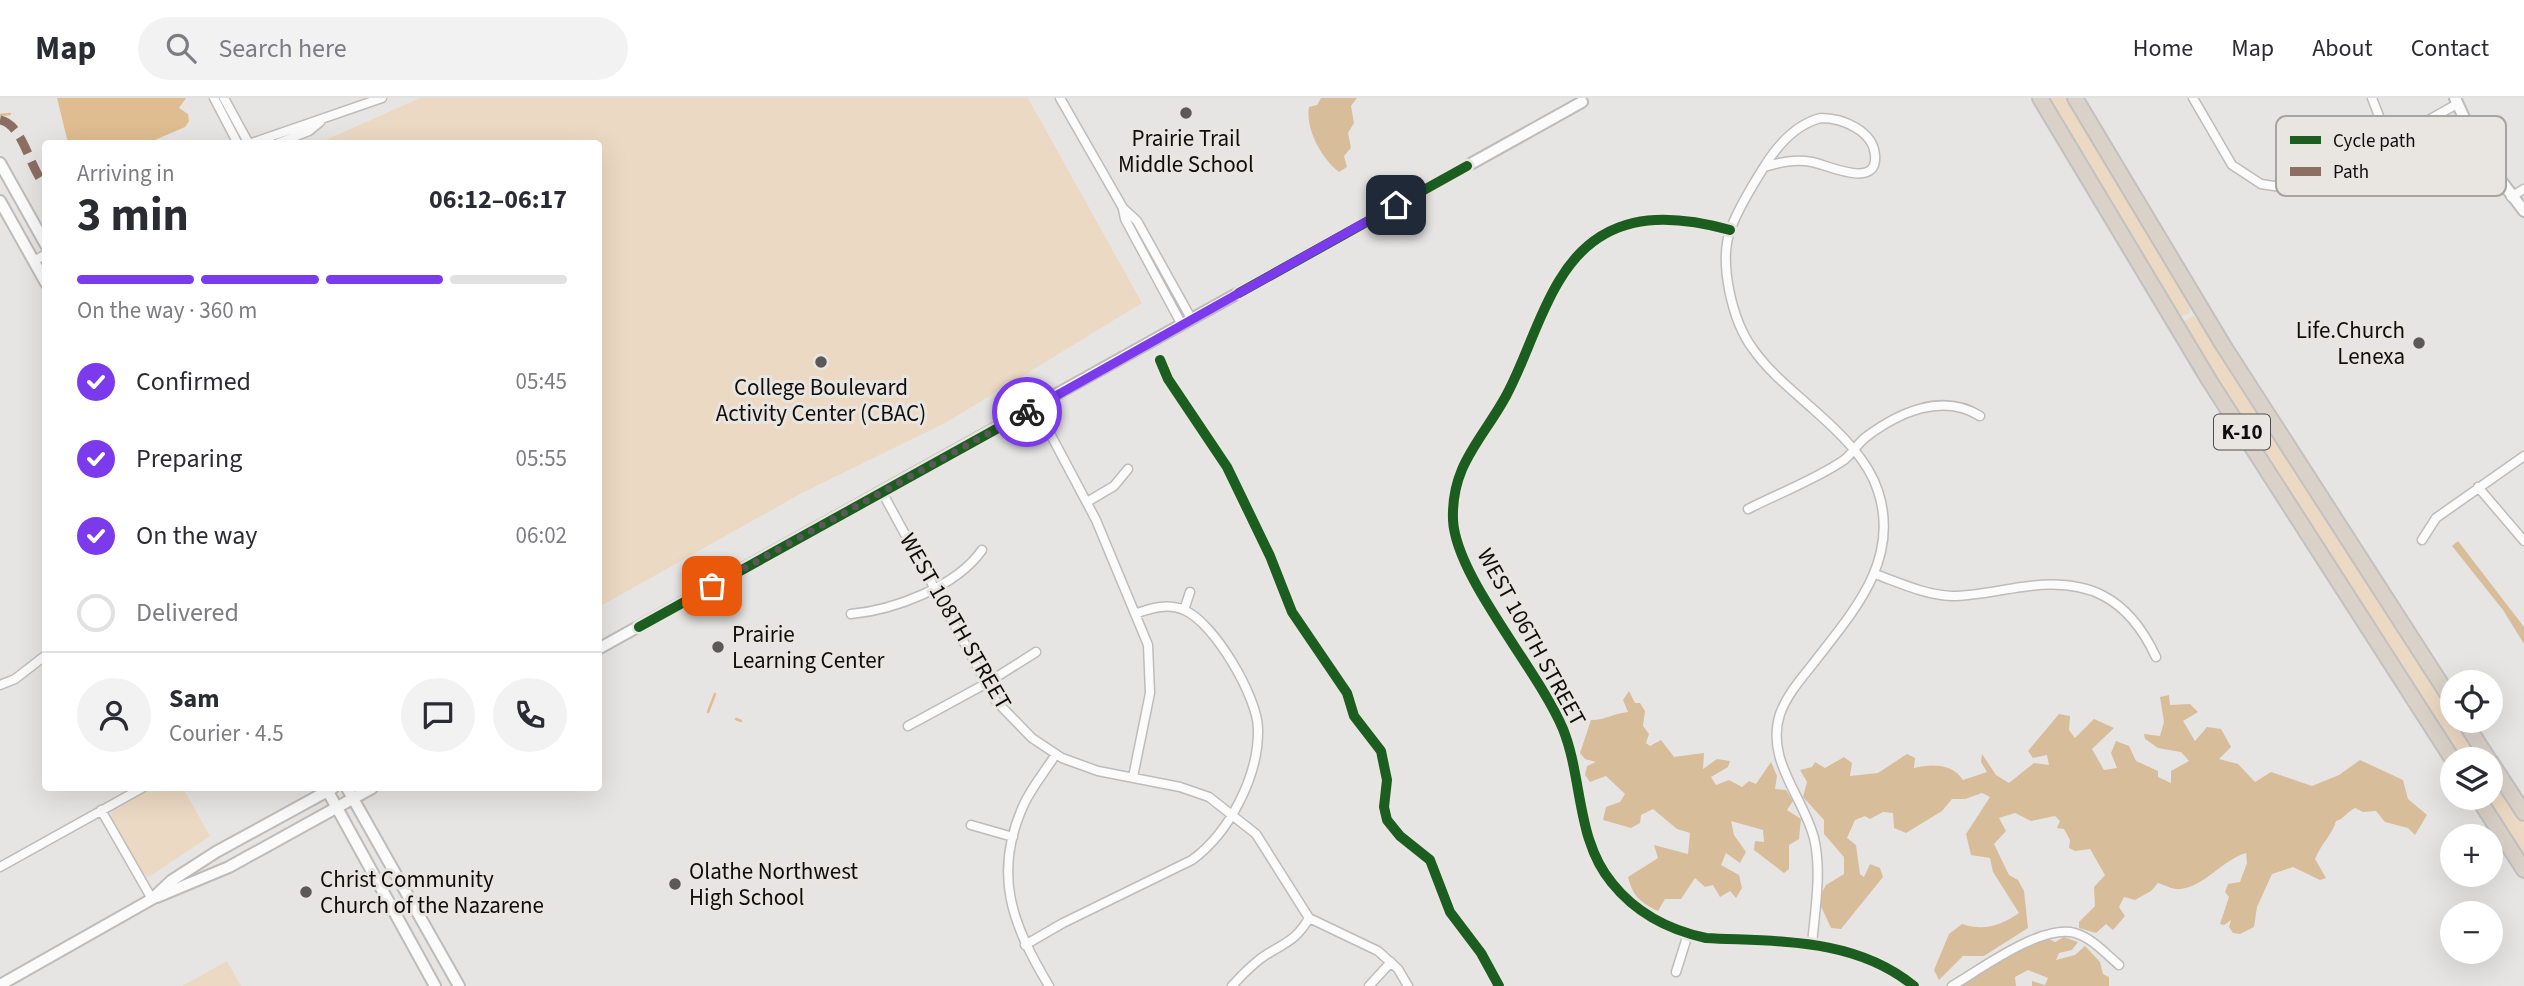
<!DOCTYPE html>
<meta charset="utf-8">
<style>
:root{--surface:#fff;--page:#f2f2f3;--text:#2b2b33;--muted:#7c7c81;--line:#e1e1e2;--accent:#7c3aed}
body{margin:0;font-family:"Source Sans 3",sans-serif;background:var(--page);color:var(--text);height:100vh;display:flex;flex-direction:column;font-size:26px;white-space:nowrap}
*{box-sizing:border-box;margin:0}
p{font-size:23px;color:var(--muted)}
.icon{flex:none;width:38px;height:38px;fill:none;stroke:currentColor;stroke-width:2;stroke-linecap:round;stroke-linejoin:round}
.map{position:relative;flex:1;overflow:hidden}
.side{position:absolute;left:42px;top:42px;width:560px;height:651px;display:flex;flex-direction:column;background:var(--surface);border-radius:7px;box-shadow:0 7px 28px #0002}
.side>*{flex:none}
.tools{position:absolute;left:2440px;top:572px;display:grid;gap:14px}
.tools a{display:grid;place-items:center;width:63px;height:63px;border-radius:50%;background:var(--surface);box-shadow:0 7px 28px #0002;font-size:35px}
.pin{position:absolute;display:grid;place-items:center;width:60px;height:60px;color:#fff;margin:-30px;border-radius:14px;box-shadow:0 4px 10px #0006}
.courier{position:absolute;display:grid;place-items:center;width:70px;height:70px;margin:-35px;border:5px solid #7c3aed;border-radius:50%;background:#fff;color:#222;box-shadow:0 2px 9px #0007}
.overview em{font-style:normal;font-weight:700}
.overview div{display:flex;flex-direction:column-reverse}
.overview{display:flex;align-items:center;justify-content:space-between;height:119px;padding:0 35px}
h1{font-size:46px;font-weight:700;line-height:52px}
.bar{display:grid;grid-template-columns:repeat(4,1fr);gap:10px 7px;align-content:center;height:84px;padding:0 35px}
.bar i{height:9px;border-radius:5px;background:var(--line)}
.bar .active{background:var(--accent)}
.bar p{grid-column:span 4}
.line{display:flex;align-items:center;gap:18px;padding:0 35px;border-top:2px solid var(--line)}
.line div{flex:1}
.round{display:grid;place-items:center;flex:none;width:74px;height:74px;border-radius:37px;background:var(--page)}
ol{padding:0 35px;list-style:none}
li{display:flex;align-items:center;gap:21px;height:77px}
li p{margin-inline-start:auto}
li .icon{padding:7px;border-radius:50%;background:var(--accent);color:#fff;stroke-width:4}
li:last-child{color:var(--muted)}
li i{width:38px;height:38px;border:4px solid var(--line);border-radius:50%}
header{display:flex;align-items:center;gap:42px;box-sizing:border-box;height:98px;padding:0 35px;background:var(--surface);border-bottom:2px solid var(--line)}
header strong{font-size:33px}
nav{display:flex;gap:38px;margin-inline-start:auto;font-size:24px}
.search{width:490px;height:63px;background:var(--page);display:flex;align-items:center;gap:18px;box-sizing:border-box;padding:0 24px;border-radius:38px;color:var(--muted);font-size:26px}
.map>svg:first-child{display:block}
.green{fill:#ecd9c3}
.forest{fill:#d8bd9a}
.water{fill:#e0bc91}
.lines{fill:none;stroke-linecap:round;stroke-linejoin:round}
.stream{stroke:#e0bc91;stroke-width:2.5}
.street-casing{stroke:#bebcba;stroke-width:11}
.secondary-casing{stroke:#bebcba;stroke-width:14}
.highway-casing{stroke:#c2c1bf;stroke-width:18}
.street{stroke:#fbfbfb;stroke-width:8}
.secondary{stroke:#fbfbfb;stroke-width:10}
.highway{stroke:#dad2c8;stroke-width:14}
.quiet{stroke:#8d6e63;stroke-width:9;stroke-dasharray:18 9;stroke-linecap:butt}
.cycleway-casing{stroke:#e9e6e1;stroke-width:15}
.cycleway{stroke:#1b5e20;stroke-width:10}
.done{stroke:#5b5957;stroke-width:7;stroke-dasharray:0 12.6}
.route{stroke:#7c3aed;stroke-width:9}
.poi-dot{fill:#5b5957;stroke:#e9e6e1;stroke-width:2.5}
.labels{text-anchor:middle;stroke-width:6;stroke-linejoin:round;paint-order:stroke}
.shield{fill:#e9e6e1;stroke:#504f4c;stroke-width:2}
.shield-label{font-size:21px;font-weight:bold;fill:#0f0e0c}
.poi-label{font-size:23px;fill:#0f0e0c;stroke:#e9e6e1;text-anchor:start}
.street-label{font-size:23px;fill:#0f0e0c;stroke:#e9e6e1}
.key{fill:#e9e6e1;stroke:#a8a5a1;stroke-width:2}
.key-label{font-size:19px;fill:#0f0e0c}
</style>
<header>
<strong>Map</strong>
<div class="search"><svg class="icon" aria-label="search" viewBox="0 0 24 24"><circle cx="10" cy="10" r="6"/><path d="M15 15l6 6"/></svg>Search here</div>
<nav><a>Home</a><a>Map</a><a>About</a><a>Contact</a></nav>
</header>
<div class="map">
<svg width="2524" height="888" viewBox="0 0 2524 888">
<rect width="100%" height="100%" fill="#e7e5e3"/>
<path class="green" d="M420 0H1028L1142 205 947 324 802 395 599 509 598 46 319 45Z
M2048 0H2068L2191 208 2189 216 2180 218 2175 214Z
M2193 218 2200 224 2452 615V623H2457L2482 661H2462L2184 230 2183 224Z
M2490 675 2524 727V758L2486 700H2490Z
M150 690H183L210 738 149 779 142 774 111 719 112 711Z
M227 863 241 888H182Z"/>
<path class="forest" d="M1321 0H1357L1351 8 1354 25 1348 35 1351 50 1344 58 1347 69 1339 74C1322 61 1305 31 1309 9L1317 7Z
M2458 443 2524 529V546L2503 512 2452 448Z
M1629 593 1635 605H1640L1645 613 1643 628 1649 636 1646 645 1650 648 1661 642 1674 659 1704 655 1703 671 1717 661 1730 663 1728 669 1711 679 1716 687 1729 682 1742 689 1749 683 1756 686 1771 664 1777 678 1775 691 1786 692 1793 703 1787 712 1801 721 1799 741 1789 747V771L1784 775 1754 752 1755 743 1764 744 1763 732 1731 723 1734 737 1746 754 1740 765 1726 755 1721 767 1739 777 1742 790 1736 800 1730 793 1720 799 1713 787 1705 789 1695 780 1681 801H1665L1658 813C1640 805 1633 798 1628 779L1658 760 1654 747 1688 756 1690 735 1677 731 1653 711 1641 717 1640 725 1631 730 1603 722 1606 709 1620 704 1625 696 1606 678 1590 684 1585 677 1587 668 1596 664 1585 661 1580 655 1591 622C1606 622 1614 615 1628 614L1623 602Z
M2169 597 2170 607 2190 606 2198 614 2183 623 2195 643 2207 629 2221 631 2231 649 2219 661 2238 666 2255 684 2271 674 2312 688 2339 677 2360 662 2403 682 2408 701 2427 717 2415 737 2408 730 2385 724 2376 713 2363 714 2355 710C2347 714 2344 721 2336 723 2332 737 2321 746 2315 761L2326 780 2320 782 2293 769 2272 776 2257 809 2254 829 2240 836 2233 835 2229 829 2231 822 2224 827 2220 826 2229 799 2225 794 2228 786 2240 784 2247 765 2246 755C2222 762 2206 788 2180 791 2173 792 2165 787 2158 785L2151 793 2135 802 2124 799 2119 809 2125 818 2113 832 2106 826 2096 835 2079 830V824L2095 808 2094 789 2105 777 2090 751 2075 753 2069 750 2070 742 2064 731 2057 730 2060 723 2055 718 2031 723 2015 715 1999 720 2006 733 1994 746 2009 777 2018 782 2024 793 2028 830 1984 858H1963L1939 882 1934 872 1949 836 1962 826C1984 833 2000 828 2019 815L1993 774 1990 760 1971 757 1966 736 1990 699 1982 695 1965 701H1952L1942 713 1906 735 1894 730 1893 715 1883 714 1870 721 1865 718 1855 722 1847 740 1856 747 1860 776 1864 779 1870 766 1880 770 1883 779 1841 831 1831 830 1818 802 1826 787 1844 776V759L1824 736V722L1803 699 1807 684 1800 672 1812 669 1815 664 1825 670 1844 659 1852 665 1850 678 1878 675 1907 656 1915 660 1914 670C1931 666 1952 665 1963 682L1987 674 1981 664 1982 656 1996 677 2009 685 2034 665 2049 667 2047 657 2033 660 2028 653 2059 616 2070 618 2069 632 2075 640 2094 621 2114 630 2092 651 2104 672 2117 670 2111 655 2116 643 2129 648 2136 663 2158 673V679L2171 685V673L2189 663 2181 654 2158 650 2145 641 2144 636 2160 638 2164 624 2160 599Z
M2045 839 2055 844 2064 839 2078 844 2072 852 2059 855 2056 862 2075 857 2085 848 2100 864 2103 876 2109 879V888H2032V883L2045 887 2048 880 2028 872 2015 879 2016 888H1957Z"/>
<path class="water" d="M57 0H186L179 10 188 16 189 23 185 29 148 45H68Z"/>
<g class="lines">
<path class="stream" d="M0 17 10 16
M708 614 715 596
M736 621 741 623"/>
<g class="street-casing">
<path id="street" d="M214 0 238 46
M224 0 249 46
M1060 0 1123 110 1137 123 1192 222
M2193 0 2232 67 2261 86 2287 90 2324 81 2457 6
M2372 0 2389 44
M1821 20C1843 20 1873 33 1875 57 1878 92 1828 67 1812 64 1795 61 1781 64 1764 69 1777 48 1796 26 1821 20Z
M249 46 382 0
M276 46 309 33 320 24
M1764 69C1752 88 1739 109 1731 130 1718 163 1732 223 1753 251 1769 274 1792 292 1813 311 1838 333 1868 361 1878 393 1901 463 1852 515 1812 567 1800 582 1787 597 1780 616 1765 662 1803 698 1814 740 1822 774 1815 812 1812 846
M2511 99 2524 91
M1123 111 1125 121 1182 227
M1730 132C1661 113 1599 115 1559 183 1537 219 1526 261 1506 298 1482 342 1451 367 1453 422 1456 480 1538 571 1563 631 1583 681 1576 742 1612 785 1636 815 1669 832 1706 840 1778 844 1854 839 1914 888
M34 163 46 156
M1036 309 1096 422 1148 547 1150 595 1133 679
M2478 389 2524 443
M882 394 996 603 1032 640 1062 660 1098 673 1180 689 1209 699 1256 736 1309 820 1378 853 1398 871 1408 888
M1087 404 1114 388 1128 371
M1748 411C1779 395 1815 382 1844 362 1852 356 1858 345 1866 339 1898 315 1942 294 1980 318
M2422 442 2436 420 2524 358
M1875 476C1900 485 1925 497 1952 498 1975 498 1999 492 2022 489 2088 479 2128 499 2156 559
M1184 512 1190 494
M851 516C894 512 956 489 982 452
M0 587 15 581 46 557
M908 628 987 585 1036 554
M101 712 152 801
M971 727 1013 739
M0 769 142 690
M1025 847 1063 825 1192 762C1229 735 1259 678 1258 631 1258 600 1214 524 1184 512 1168 505 1152 510 1137 515
M1676 874 1688 836
M1049 888C1012 826 992 776 1024 706 1032 689 1046 672 1056 656
M1232 888C1240 879 1250 869 1260 861 1282 845 1294 846 1309 820
M1369 888 1391 864
M1952 888C1981 871 2041 826 2075 835 2092 840 2105 855 2119 867"/>
</g>
<g class="secondary-casing">
<path id="secondary" d="M2455 0 2480 55 2524 113
M0 65 46 147
M0 103 46 185
M598 551 1582 4
M326 690 435 888
M347 690 459 888
M157 799 229 769 372 690
M0 887 152 801 171 783 216 754 333 690"/>
</g>
<g class="highway-casing">
<path id="highway" d="M2040 0 2209 282 2453 662
M2075 0 2223 247 2452 603
M2464 623 2489 662
M2490 663 2524 715
M2478 700 2524 772"/>
</g>
<use href="#street" class="street"/>
<use href="#secondary" class="secondary"/>
<use href="#highway" class="highway"/>
<path class="quiet" d="M0 22C24 27 29 71 46 88"/>
<g class="cycleway-casing">
<path id="cycleway" d="M1730 132C1661 113 1599 115 1559 183 1537 219 1526 261 1506 298 1482 342 1451 367 1453 422 1456 480 1538 571 1563 631 1583 681 1576 742 1612 785 1636 815 1669 832 1706 840 1778 844 1854 839 1914 888
M1239 195 1467 68
M1160 262 1168 281 1227 369 1270 458 1292 514 1347 595 1354 618 1381 653 1387 682 1384 709 1387 722 1400 738 1430 762 1450 814 1481 855 1499 888
M639 529 1036 309"/>
</g>
<use href="#cycleway" class="cycleway"/>
</g>
<g class="lines">
<path class="done" d="M712 488 1027 314"/>
<path class="route" d="M1027 314 1396 107"/>
</g>
<g class="poi-dot">
<circle cx="1186" cy="15" r="7"/>
<circle cx="2419" cy="245" r="7"/>
<circle cx="821" cy="264" r="7"/>
<circle cx="718" cy="549" r="7"/>
<circle cx="675" cy="786" r="7"/>
<circle cx="306" cy="794" r="7"/>
</g>
<g class="labels">
<rect class="shield" x="2214" y="316.5" width="56" height="35" rx="5"/>
<g class="shield-label">
<text x="2242" y="341">K-10</text>
</g>
<g class="poi-label">
<text x="1186" y="48" text-anchor="middle">Prairie Trail<tspan x="1186" dy="26">Middle School</tspan></text>
<text x="2405" y="240" text-anchor="end">Life.Church<tspan x="2405" dy="26">Lenexa</tspan></text>
<text x="821" y="297" text-anchor="middle">College Boulevard<tspan x="821" dy="26">Activity Center (CBAC)</tspan></text>
<text x="732" y="544">Prairie<tspan x="732" dy="26">Learning Center</tspan></text>
<text x="689" y="781">Olathe Northwest<tspan x="689" dy="26">High School</tspan></text>
<text x="320" y="789">Christ Community<tspan x="320" dy="26">Church of the Nazarene</tspan></text>
</g>
<g class="street-label">
<text transform="translate(956 523) rotate(60)" y="8">WEST 108TH STREET</text>
<text transform="translate(1532 539) rotate(61)" y="8">WEST 106TH STREET</text>
</g>
</g>
<rect x="2276" y="18" width="230" height="80" rx="10" class="key"/>
<rect x="2290" y="38" width="31" height="8" fill="#1b5e20"/>
<rect x="2290" y="69" width="31" height="9" fill="#8d6e63"/>
<g class="key-label">
<text x="2333" y="49">Cycle path</text>
<text x="2333" y="80">Path</text>
</g>
</svg>
<div class="tools">
<a><svg class="icon" aria-label="locate" viewBox="0 0 24 24"><circle cx="12" cy="12" r="6"/><path d="M12 2v4M12 18v4M2 12h4M18 12h4"/></svg></a>
<a><svg class="icon" aria-label="layers" viewBox="0 0 24 24"><path d="M12 4l9 5-9 5-9-5zM3 14l9 5 9-5"/></svg></a>
<a>+</a>
<a>−</a>
</div>
<div class="pin" style="left:712px;top:488px;background:#ea580c"><svg class="icon" aria-label="bag" viewBox="0 0 24 24"><path d="M5 8h14l-1 12H6zM9 8a3 3 0 0 1 6 0"/></svg></div>
<div class="pin" style="left:1396px;top:107px;background:#1f2937"><svg class="icon" aria-label="home" viewBox="0 0 24 24"><path d="M3 11l9-7 9 7M6 9v11h12V9"/></svg></div>
<div class="courier" style="left:1027px;top:314px"><svg class="icon" aria-label="bike" viewBox="0 0 24 24"><circle cx="6" cy="16" r="4"/><circle cx="18" cy="16" r="4"/><path d="M6 16l4-8h5l3 8M10 8l3 8H6M13 5h3"/></svg></div>
<section class="side">
<div class="overview"><div><h1>3 min</h1><p>Arriving in</p></div><em>06:12–06:17</em></div>
<div class="bar"><i class="active"></i><i class="active"></i><i class="active"></i><i></i><p>On the way · 360 m</p></div>
<ol>
<li><svg class="icon" aria-label="check" viewBox="0 0 24 24"><path d="M5 12l5 5 9-10"/></svg>Confirmed<p>05:45</p></li>
<li><svg class="icon" aria-label="check" viewBox="0 0 24 24"><path d="M5 12l5 5 9-10"/></svg>Preparing<p>05:55</p></li>
<li><svg class="icon" aria-label="check" viewBox="0 0 24 24"><path d="M5 12l5 5 9-10"/></svg>On the way<p>06:02</p></li>
<li><i></i>Delivered</li>
</ol>
<div class="line" style="height:126px"><a class="round"><svg class="icon" aria-label="person" viewBox="0 0 24 24"><circle cx="12" cy="8" r="4"/><path d="M4 21q1-7 8-7t8 7"/></svg></a><div><b>Sam</b><p>Courier · 4.5</p></div><a class="round"><svg class="icon" aria-label="chat" viewBox="0 0 24 24"><path d="M4 5h16v11H9l-5 4z"/></svg></a><a class="round"><svg class="icon" aria-label="phone" viewBox="0 0 24 24"><path d="M5 4h4l2 5-3 2q2 4 5 5l2-3 5 2v4C11 20 4 13 5 4z"/></svg></a></div>
</section>
</div>
